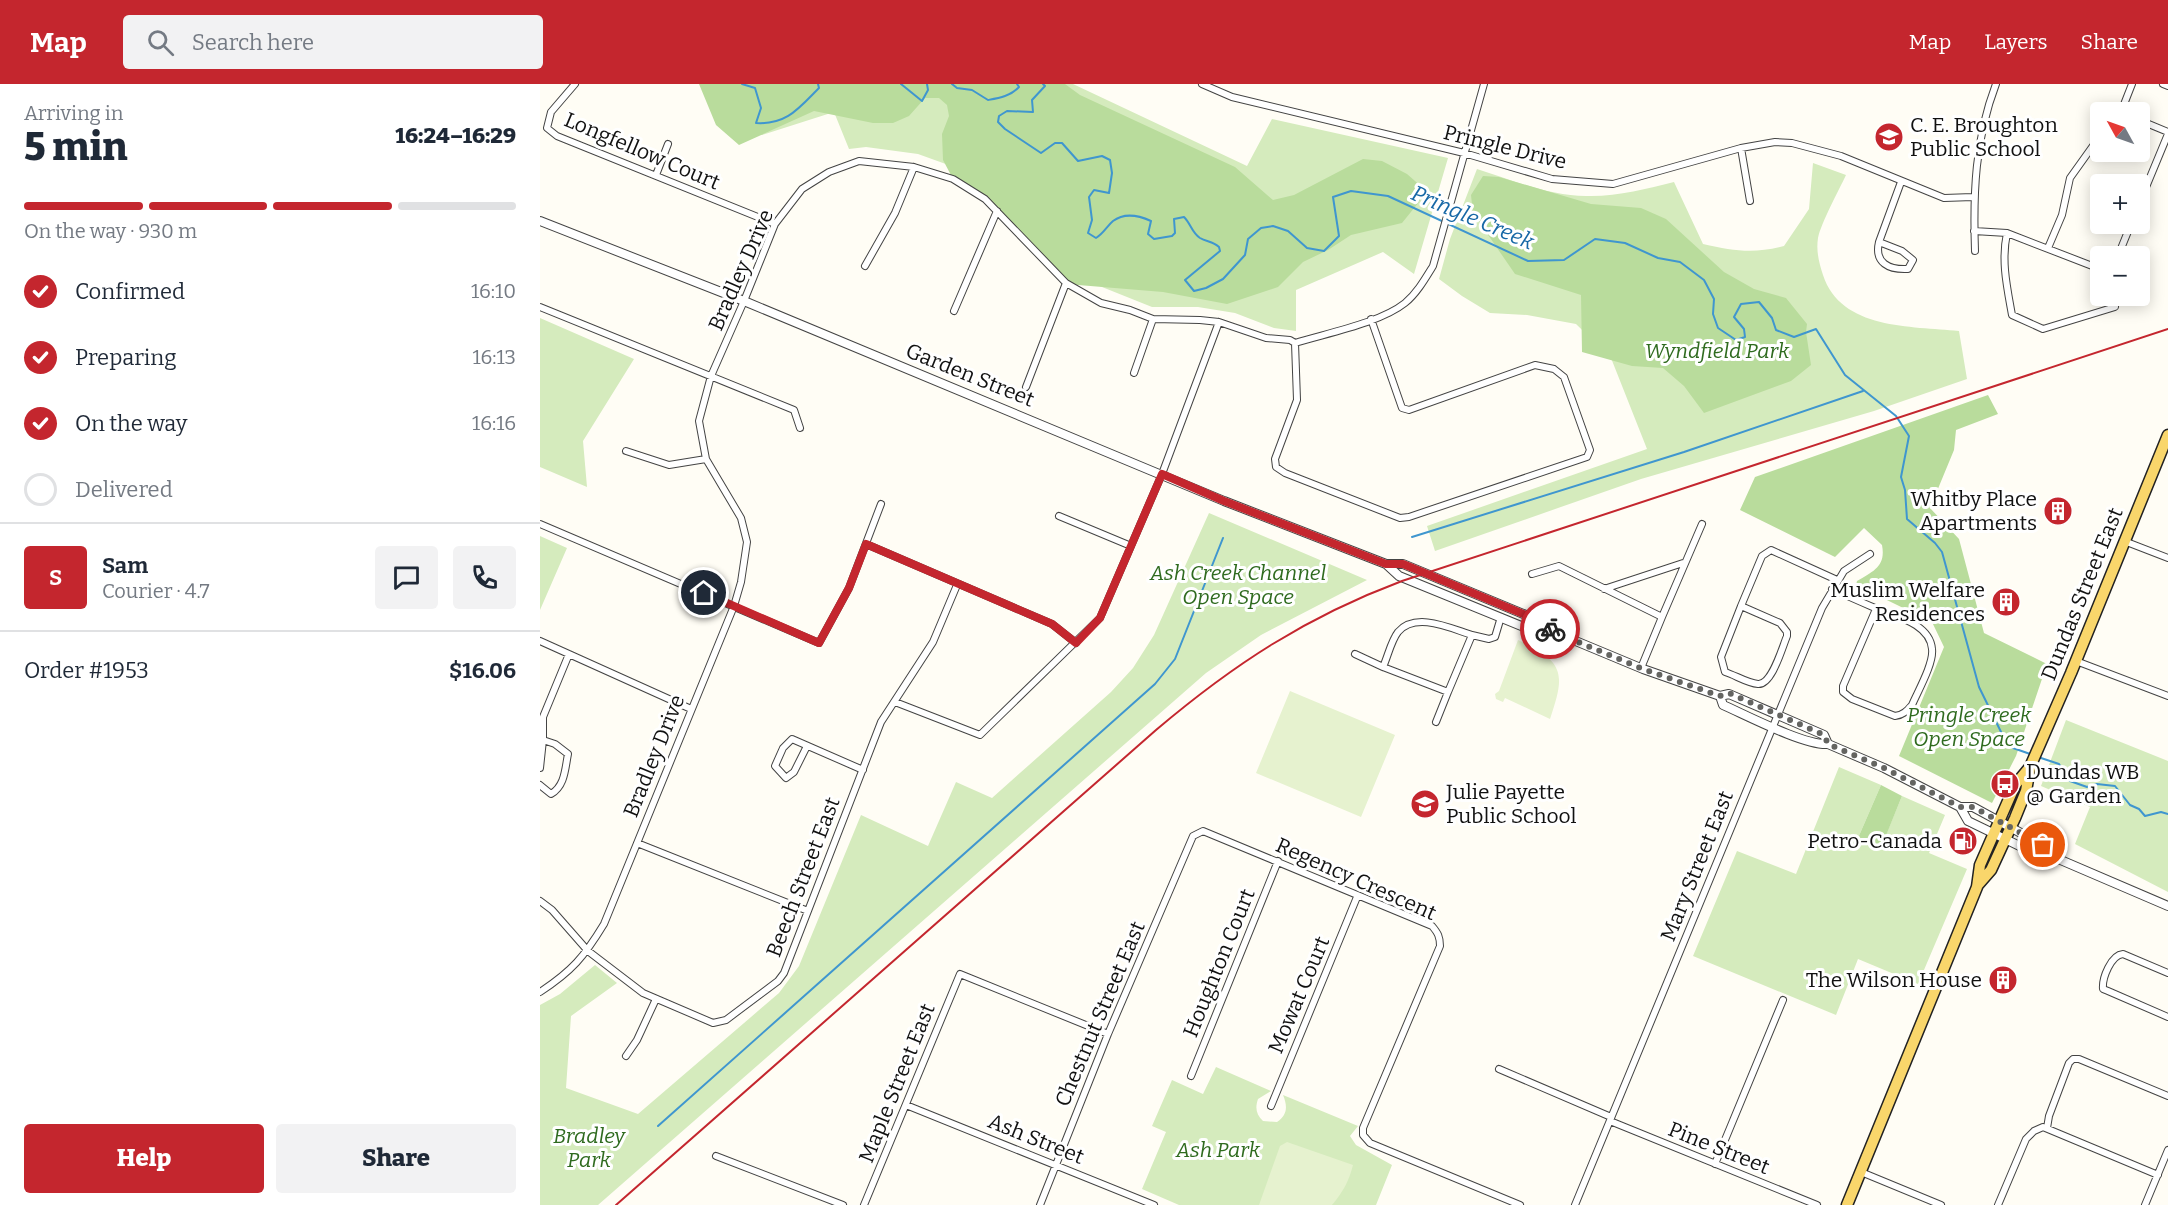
<!DOCTYPE html>
<meta charset="utf-8">
<style>
:root{--surface:#fff;--page:#f2f2f3;--text:#1f2937;--muted:#747a83;--line:#e0e1e3;--accent:#c4262e}
body{margin:0;font-family:Bitter,serif;background:var(--page);color:var(--text);height:100vh;display:flex;flex-direction:column;font-size:22px;white-space:nowrap}
*{box-sizing:border-box;margin:0}
p{font-size:20px;color:var(--muted)}
.icon{flex:none;width:33px;height:33px;fill:none;stroke:currentColor;stroke-width:2;stroke-linecap:round;stroke-linejoin:round}
.map{position:relative;flex:1;overflow:hidden}
.side{display:flex;flex-direction:column;background:var(--surface);width:540px}
.side>*{flex:none}
.needle{width:39px;rotate:310deg}
.fabs{position:absolute;left:1550px;top:18px;display:grid;gap:12px}
.fabs a{display:grid;place-items:center;width:60px;height:60px;border-radius:6px;background:var(--surface);box-shadow:0 3px 15px #0003;font-size:30px}
.pin{position:absolute;display:grid;place-items:center;width:51px;height:51px;color:#fff;margin:-26px;border:3px solid #fff;border-radius:50%;box-shadow:0 2px 6px #0007}
.courier{position:absolute;display:grid;place-items:center;width:60px;height:60px;margin:-30px;border:4px solid #c4262e;border-radius:50%;background:#fff;color:#222;box-shadow:0 2px 8px #0007}
.headline em{font-style:normal;font-weight:800}
.headline div{display:flex;flex-direction:column-reverse}
.headline{display:flex;align-items:center;justify-content:space-between;height:102px;padding:0 24px}
h1{font-size:39px;font-weight:800;line-height:45px}
.bar{display:grid;grid-template-columns:repeat(4,1fr);gap:9px 6px;align-content:center;height:72px;padding:0 24px}
.bar i{height:8px;border-radius:4px;background:var(--line)}
.bar .on{background:var(--accent)}
.bar p{grid-column:span 4}
.line{display:flex;align-items:center;gap:15px;padding:0 24px;border-top:2px solid var(--line)}
.line div{flex:1}
.round{display:grid;place-items:center;flex:none;width:63px;height:63px;border-radius:6px;background:var(--page)}
ol{padding:0 24px;list-style:none}
li{display:flex;align-items:center;gap:18px;height:66px}
li p{margin-inline-start:auto}
li .icon{padding:6px;border-radius:50%;background:var(--accent);color:#fff;stroke-width:4}
li:last-child{color:var(--muted)}
li i{width:33px;height:33px;border:3px solid var(--line);border-radius:50%}
.primary-button{display:flex;gap:12px;margin-top:auto;padding:12px 24px}
.primary-button a{flex:1;height:69px;border-radius:6px;background:var(--accent);color:#fff;font-size:24px;font-weight:800;line-height:69px;text-align:center}
.primary-button a+a{background:var(--page);color:var(--text)}
header{display:flex;align-items:center;gap:36px;box-sizing:border-box;height:84px;padding:0 30px;background:var(--accent);color:#fff}
header strong{font-size:28px}
nav{display:flex;gap:33px;margin-inline-start:auto;font-size:21px}
.search{width:420px;height:54px;background:var(--page);display:flex;align-items:center;gap:15px;box-sizing:border-box;padding:0 21px;border-radius:6px;color:var(--muted);font-size:22px}
main{display:flex;flex:1;min-height:0}
.map>svg:first-child{display:block}
.green{fill:#d5ebbd}
.forest{fill:#b9dc9c}
.pitch{fill:#e6f2cf}
.lines{fill:none;stroke-linecap:round;stroke-linejoin:round}
.stream{stroke:#3f96cf;stroke-width:2}
.minor-casing{stroke:#444;stroke-width:8}
.tertiary-casing{stroke:#444;stroke-width:10}
.primary-casing{stroke:#222;stroke-width:13}
.minor{stroke:#fff;stroke-width:6}
.tertiary{stroke:#fff;stroke-width:8}
.primary{stroke:#f9d66b;stroke-width:10}
.rail{stroke:#c4262e;stroke-width:2}
.done{stroke:#646461;stroke-width:6;stroke-dasharray:0 10.8}
.route{stroke:#c4262e;stroke-width:8}
.labels{text-anchor:middle;stroke-width:6;stroke-linejoin:round;paint-order:stroke}
.poi-label{font-size:21px;fill:#111;stroke:#fff;text-anchor:end}
.street-label{font-size:21px;fill:#111;stroke:#fff}
.park-label{font-size:21px;font-style:italic;fill:#2f6b1f;stroke:#fff}
.water-label{font-size:22px;font-style:italic;fill:#1768a6;stroke:#fff}
</style>
<header>
<strong>Map</strong>
<div class="search"><svg class="icon" aria-label="search" viewBox="0 0 24 24"><circle cx="10" cy="10" r="6"/><path d="M15 15l6 6"/></svg>Search here</div>
<nav><a>Map</a><a>Layers</a><a>Share</a></nav>
</header>
<main>
<section class="side">
<div class="headline"><div><h1>5 min</h1><p>Arriving in</p></div><em>16:24–16:29</em></div>
<div class="bar"><i class="on"></i><i class="on"></i><i class="on"></i><i></i><p>On the way · 930 m</p></div>
<ol>
<li><svg class="icon" aria-label="check" viewBox="0 0 24 24"><path d="M5 12l5 5 9-10"/></svg>Confirmed<p>16:10</p></li>
<li><svg class="icon" aria-label="check" viewBox="0 0 24 24"><path d="M5 12l5 5 9-10"/></svg>Preparing<p>16:13</p></li>
<li><svg class="icon" aria-label="check" viewBox="0 0 24 24"><path d="M5 12l5 5 9-10"/></svg>On the way<p>16:16</p></li>
<li><i></i>Delivered</li>
</ol>
<div class="line" style="height:108px"><b class="round" style="background:var(--accent);color:#fff">S</b><div><b>Sam</b><p>Courier · 4.7</p></div><a class="round"><svg class="icon" aria-label="chat" viewBox="0 0 24 24"><path d="M4 5h16v11H9l-5 4z"/></svg></a><a class="round"><svg class="icon" aria-label="phone" viewBox="0 0 24 24"><path d="M5 4h4l2 5-3 2q2 4 5 5l2-3 5 2v4C11 20 4 13 5 4z"/></svg></a></div>
<div class="line" style="height:78px"><div>Order #1953</div><b>$16.06</b></div>
<div class="primary-button"><a>Help</a><a>Share</a></div>
</section>
<div class="map">
<svg width="1628" height="1121" viewBox="0 0 1628 1121">
<rect width="100%" height="100%" fill="#fffdf5"/>
<path class="green" d="M167 0H533L707 82 732 35 908 74 874 190 843 168 756 206V247L734 244 695 229 658 223H612L557 201 439 92 378 70 326 63 309 65 294 28 222 51 200 40Z
M1273 79 1306 91C1299 106 1281 139 1278 154 1276 167 1279 179 1283 191 1301 246 1371 242 1419 247L1427 295 1334 327 1101 395 895 467 887 442 1107 365 1071 274 1036 240 987 231 950 229 922 212 899 195 910 155 937 85C972 96 1009 112 1046 112 1076 113 1106 105 1134 98L1163 160C1194 167 1214 170 1244 162L1269 125Z
M0 234 94 275 43 357 47 403 0 383Z
M669 429 827 496 721 551 666 589 58 1121H0V921L20 910 55 881 77 899 31 932 26 1004 98 1030 239 909 259 882 321 731 388 762 416 698 452 714 571 608 593 584 614 551Z
M0 452 27 464 0 526Z
M1526 636 1628 677V808L1535 760 1550 723 1501 702Z
M1299 683 1341 701 1318 754 1341 763 1362 712 1405 731 1389 769 1427 785 1378 900 1318 875 1296 931 1153 872 1197 767 1256 790Z
M676 983 731 1007 718 1015C715 1024 716 1030 723 1037L737 1038C747 1031 748 1023 743 1011L818 1042 810 1052 816 1061 852 1081 836 1121H639L602 1105 626 1048 612 1042 632 996 663 1010Z"/>
<path class="forest" d="M159 0H525L540 11 695 83 733 116 754 111 823 75 842 77 867 90 883 104 879 118 862 139 811 151 788 166 763 178 738 203 687 220 623 208 526 200 458 127 413 95 403 76 402 50 409 32 407 21 399 14H385L369 32 353 39H333L274 27 199 61 176 41Z
M943 92 959 93 1051 120 1101 124 1126 135 1184 188 1214 205 1246 214 1267 240 1266 248 1271 281 1251 297 1164 329 1144 302 1123 284 1092 282 1042 268 1041 211 975 190 933 129 931 111Z
M1448 311 1458 330 1416 346 1414 366 1390 424 1419 455 1444 549 1507 580 1476 672 1452 719 1359 672 1404 563 1392 538 1316 501 1317 497C1334 487 1346 482 1342 461L1324 444 1295 473 1200 426 1215 393Z
M1341 701 1362 712 1341 764 1318 754Z"/>
<path class="pitch" d="M978 556C1024 578 1026 588 1010 635L965 614 963 618 956 615 955 610 959 607Z
M750 607 855 651 821 733 716 689Z
M747 1058 813 1081C809 1097 803 1108 792 1121H719L740 1062Z"/>
<g class="lines">
<path class="stream" d="M202 0 215 4 221 24 216 39C247 41 259 24 279 4L278 0
M361 0 382 17 388 6 387 0
M412 0 417 4 432 6 448 16C459 14 471 12 479 3L477 0
M503 0 505 2 492 16 493 28 467 27 459 32 458 38 465 45 501 69 515 59H522L538 77 562 72 570 76 572 89 569 109 554 106 549 113 552 136 548 149 556 154C564 149 567 142 573 137 585 128 600 132 611 137L608 150 614 155 632 152 635 149 634 135 644 133C651 140 652 149 660 154 667 158 673 157 679 163L680 167 645 196 654 207 666 204 683 195 705 171 708 155 721 144 733 142 748 147 767 164 784 167 799 152 793 113 811 107 848 112 988 177 1024 176 1055 155 1085 159 1118 174 1140 178 1164 196 1174 215 1173 230 1178 244 1196 256 1205 253 1204 245 1194 233 1201 220 1219 218 1232 234 1236 246 1254 253 1276 245 1305 291 1356 332 1369 352 1361 393 1365 406 1367 435 1395 459 1402 468 1439 603 1464 654 1473 664 1493 671
M872 453 1144 368 1323 307
M1498 673 1519 680 1530 697 1547 703 1557 700 1575 702 1590 721 1599 725 1605 732 1621 728 1628 730
M118 1042 615 600 635 575 683 454"/>
<g class="minor-casing">
<path id="minor" d="M35 0 11 28 7 44 17 52 235 140
M662 0 692 13 924 69 1012 95 1073 100 1201 64 1235 58 1252 59 1301 72 1404 114 1433 113
M1623 0 1628 2
M1581 28 1592 0
M1599 36 1628 48
M1201 64 1210 117
M116 91 128 60
M1599 120 1628 50
M1434 147 1467 149 1560 185
M1467 149C1461 177 1467 203 1472 231L1503 245 1575 223 1576 212
M1339 158 1362 167 1373 176 1368 185C1349 186 1334 179 1339 158L1361 98
M1508 164 1522 131 1530 94 1560 52
M1435 167C1433 109 1435 55 1456 0
M1578 172 1591 140
M325 182 355 129 374 83
M0 223 254 326 260 344
M414 227 457 127
M755 259 757 316 735 375 736 383 745 389 860 434 869 433 1047 373 1050 366 1024 293 1014 285 995 281 869 326 862 324 831 235
M594 289 613 235
M486 303 526 199
M86 367 129 381 166 375
M519 432 591 462
M0 440 279 559 309 504 341 420
M1584 457 1628 474
M326 460 512 540 536 559
M992 490 1019 482 1122 533 1162 440
M1064 505 1143 479
M1292 505C1307 512 1321 518 1335 524 1354 532 1390 539 1392 565 1394 579 1378 607 1372 621 1367 627 1363 631 1355 632L1312 615 1303 608V602L1336 525
M1201 522 1240 539 1247 548V552C1242 564 1232 601 1218 600 1207 599 1195 591 1185 588L1181 573Z
M1201 522 1222 472 1231 466 1297 496
M932 551C912 545 876 527 858 548 851 557 848 572 843 583L908 608 932 551 949 555 955 553 961 533
M0 557 151 625
M815 570 843 583
M1536 577 1628 612
M1101 584 1122 533
M355 618 440 651 560 534 622 390 679 238
M896 638 908 608
M267 662 254 688 246 694 235 682 243 664 252 655 323 686
M0 684 3 656V633L29 570
M0 701 11 710C25 702 25 685 28 670L15 660 3 656
M97 759 268 827
M0 817 12 826 48 867 103 909 173 939 186 936 238 897 244 889 341 638 393 558 417 501
M1628 889 1583 870C1571 871 1562 894 1563 905L1568 907 1628 933
M0 908C32 887 44 873 64 840L194 522 201 498 207 458 201 434 166 375 159 337 171 292 204 217 235 140 262 105 289 88 319 77 374 83 413 95 445 115 526 199 561 219 590 226 613 235 660 236 679 238 726 254 750 256 755 259C787 249 840 239 865 219 877 209 885 195 893 182L944 0
M86 972 97 956 116 915
M959 985 1071 1033
M651 992 738 777
M366 1021 614 1121
M731 1022 817 813
M1070 1037 1277 1121
M1507 1044 1509 1032 1529 979 1533 975H1539L1628 1012
M176 1072 303 1121
M1175 1080 1243 916
M1321 1088 1401 1121
M324 1121 420 890 568 950
M500 1121 568 950 653 752 663 747 892 842C898 849 900 853 900 862L823 1044V1051L830 1059 980 1121
M1035 1121 1282 524 1304 487 1330 470
M1458 1121 1486 1055 1494 1047 1503 1043 1618 1091
M1605 1121 1628 1066"/>
</g>
<g class="tertiary-casing">
<path id="tertiary" d="M0 137 204 217 684 417 846 480 859 492 991 546 1001 549 1014 548
M846 480H863L1005 539 1014 548 1103 585 1180 612 1189 610 1284 651 1288 660
M1180 612 1183 621C1206 631 1265 662 1288 660L1344 684 1420 723H1433L1503 761 1509 771
M1420 723 1428 737 1498 771H1509L1628 822"/>
</g>
<g class="primary-casing">
<path id="primary" d="M1437 802 1451 786 1475 734 1486 707 1490 684
M1307 1121 1437 803 1440 781 1475 701 1490 683 1531 589 1628 351"/>
</g>
<use href="#minor" class="minor"/>
<use href="#tertiary" class="tertiary"/>
<use href="#primary" class="primary"/>
<path class="rail" d="M76 1121 616 646C694 580 766 533 862 497L1628 245"/>
</g>
<g class="lines">
<path class="done" d="M1010 545 1014 548 1103 585 1180 612 1189 609 1284 651 1288 660 1344 684 1420 723H1433L1503 761"/>
<path class="route" d="M164 509 279 559 309 504 326 460 512 540 536 559 560 534 622 390 684 417 846 480H863L1005 539 1010 545"/>
</g>
<defs>
<g id="school-disc" transform="scale(1.5)"><circle r="9.5" fill="#c4262e" stroke="#fff"/><path d="M0-5L7-2L0 1L-7-2ZM-4 1L0 2.5L4 1V4Q0 6-4 4Z" fill="#fff"/></g>
<g id="building-disc" transform="scale(1.5)"><circle r="9.5" fill="#c4262e" stroke="#fff"/><path d="M-4-6H4V6H1V3H-1V6H-4ZM-2.5-4.3h1.7v1.8h-1.7ZM.8-4.3h1.7v1.8H.8ZM-2.5-1h1.7V.8h-1.7ZM.8-1h1.7V.8H.8Z" fill="#fff"/></g>
<g id="bus-disc" transform="scale(1.5)"><circle r="9.5" fill="#c4262e" stroke="#fff"/><path d="M-5-6H5V4H4V6H2V4H-2V6H-4V4H-5ZM-3.5-4V0h7V-4ZM-3.5 1.2v1.5H-2V1.2ZM2 1.2v1.5H3.5V1.2Z" fill="#fff"/></g>
<g id="fuel-disc" transform="scale(1.5)"><circle r="9.5" fill="#c4262e" stroke="#fff"/><path d="M-5.5-6h7V0h2V4h1.3V-2.5L3-4.5l.8-.8L6-3V5H2.5V1h-1V6h-7ZM-4.2-4.7v3.2H.2V-4.7Z" fill="#fff"/></g>
</defs>
<g fill-rule="evenodd">
<use href="#school-disc" x="1349" y="53"/>
<use href="#building-disc" x="1518" y="427"/>
<use href="#building-disc" x="1466" y="518"/>
<use href="#bus-disc" x="1465" y="700"/>
<use href="#school-disc" x="885" y="720"/>
<use href="#fuel-disc" x="1423" y="757"/>
<use href="#building-disc" x="1463" y="896"/>
</g>
<g class="labels">
<g class="poi-label">
<text x="1370" y="48" text-anchor="start">C. E. Broughton<tspan x="1370" dy="24">Public School</tspan></text>
<text x="1497" y="422">Whitby Place<tspan x="1497" dy="24">Apartments</tspan></text>
<text x="1445" y="513">Muslim Welfare<tspan x="1445" dy="24">Residences</tspan></text>
<text x="1486" y="695" text-anchor="start">Dundas WB<tspan x="1486" dy="24">@ Garden</tspan></text>
<text x="906" y="715" text-anchor="start">Julie Payette<tspan x="906" dy="24">Public School</tspan></text>
<text x="1402" y="764">Petro-Canada</text>
<text x="1442" y="903">The Wilson House</text>
</g>
<g class="street-label">
<text transform="translate(965 63) rotate(14)" y="7">Pringle Drive</text>
<text transform="translate(102 67) rotate(23)" y="7">Longfellow Court</text>
<text transform="translate(201 186) rotate(-66)" y="7">Bradley Drive</text>
<text transform="translate(430 291) rotate(22)" y="7">Garden Street</text>
<text transform="translate(1542 510) rotate(-68)" y="7">Dundas Street East</text>
<text transform="translate(114 672) rotate(-68)" y="7">Bradley Drive</text>
<text transform="translate(1157 782) rotate(-68)" y="7">Mary Street East</text>
<text transform="translate(263 793) rotate(-69)" y="7">Beech Street East</text>
<text transform="translate(816 795) rotate(24)" y="7">Regency Crescent</text>
<text transform="translate(679 879) rotate(-68)" y="7">Houghton Court</text>
<text transform="translate(759 911) rotate(-67)" y="7">Mowat Court</text>
<text transform="translate(560 930) rotate(-67)" y="7">Chestnut Street East</text>
<text transform="translate(357 999) rotate(-68)" y="7">Maple Street East</text>
<text transform="translate(496 1055) rotate(22)" y="7">Ash Street</text>
<text transform="translate(1179 1064) rotate(22)" y="7">Pine Street</text>
</g>
<g class="park-label">
<text x="1177" y="274">Wyndfield Park</text>
<text x="698" y="496">Ash Creek Channel<tspan x="698" dy="24">Open Space</tspan></text>
<text x="1429" y="638">Pringle Creek<tspan x="1429" dy="24">Open Space</tspan></text>
<text x="49" y="1059">Bradley<tspan x="49" dy="24">Park</tspan></text>
<text x="678" y="1073">Ash Park</text>
</g>
<g class="water-label">
<text transform="translate(933 133) rotate(23)" y="8">Pringle Creek</text>
</g>
</g>
</svg>
<div class="fabs">
<a><svg class="needle" viewBox="-14 -14 28 28"><path d="M0-13l5 13h-10z" fill="#e53935"/><path d="M0 13l5-13h-10z" fill="#747a83"/></svg></a>
<a>+</a>
<a>−</a>
</div>
<div class="pin" style="left:1503px;top:761px;background:#ea580c"><svg class="icon" aria-label="bag" viewBox="0 0 24 24"><path d="M5 8h14l-1 12H6zM9 8a3 3 0 0 1 6 0"/></svg></div>
<div class="pin" style="left:164px;top:509px;background:#1f2937"><svg class="icon" aria-label="home" viewBox="0 0 24 24"><path d="M3 11l9-7 9 7M6 9v11h12V9"/></svg></div>
<div class="courier" style="left:1010px;top:545px"><svg class="icon" aria-label="bike" viewBox="0 0 24 24"><circle cx="6" cy="16" r="4"/><circle cx="18" cy="16" r="4"/><path d="M6 16l4-8h5l3 8M10 8l3 8H6M13 5h3"/></svg></div>
</div>
</main>
